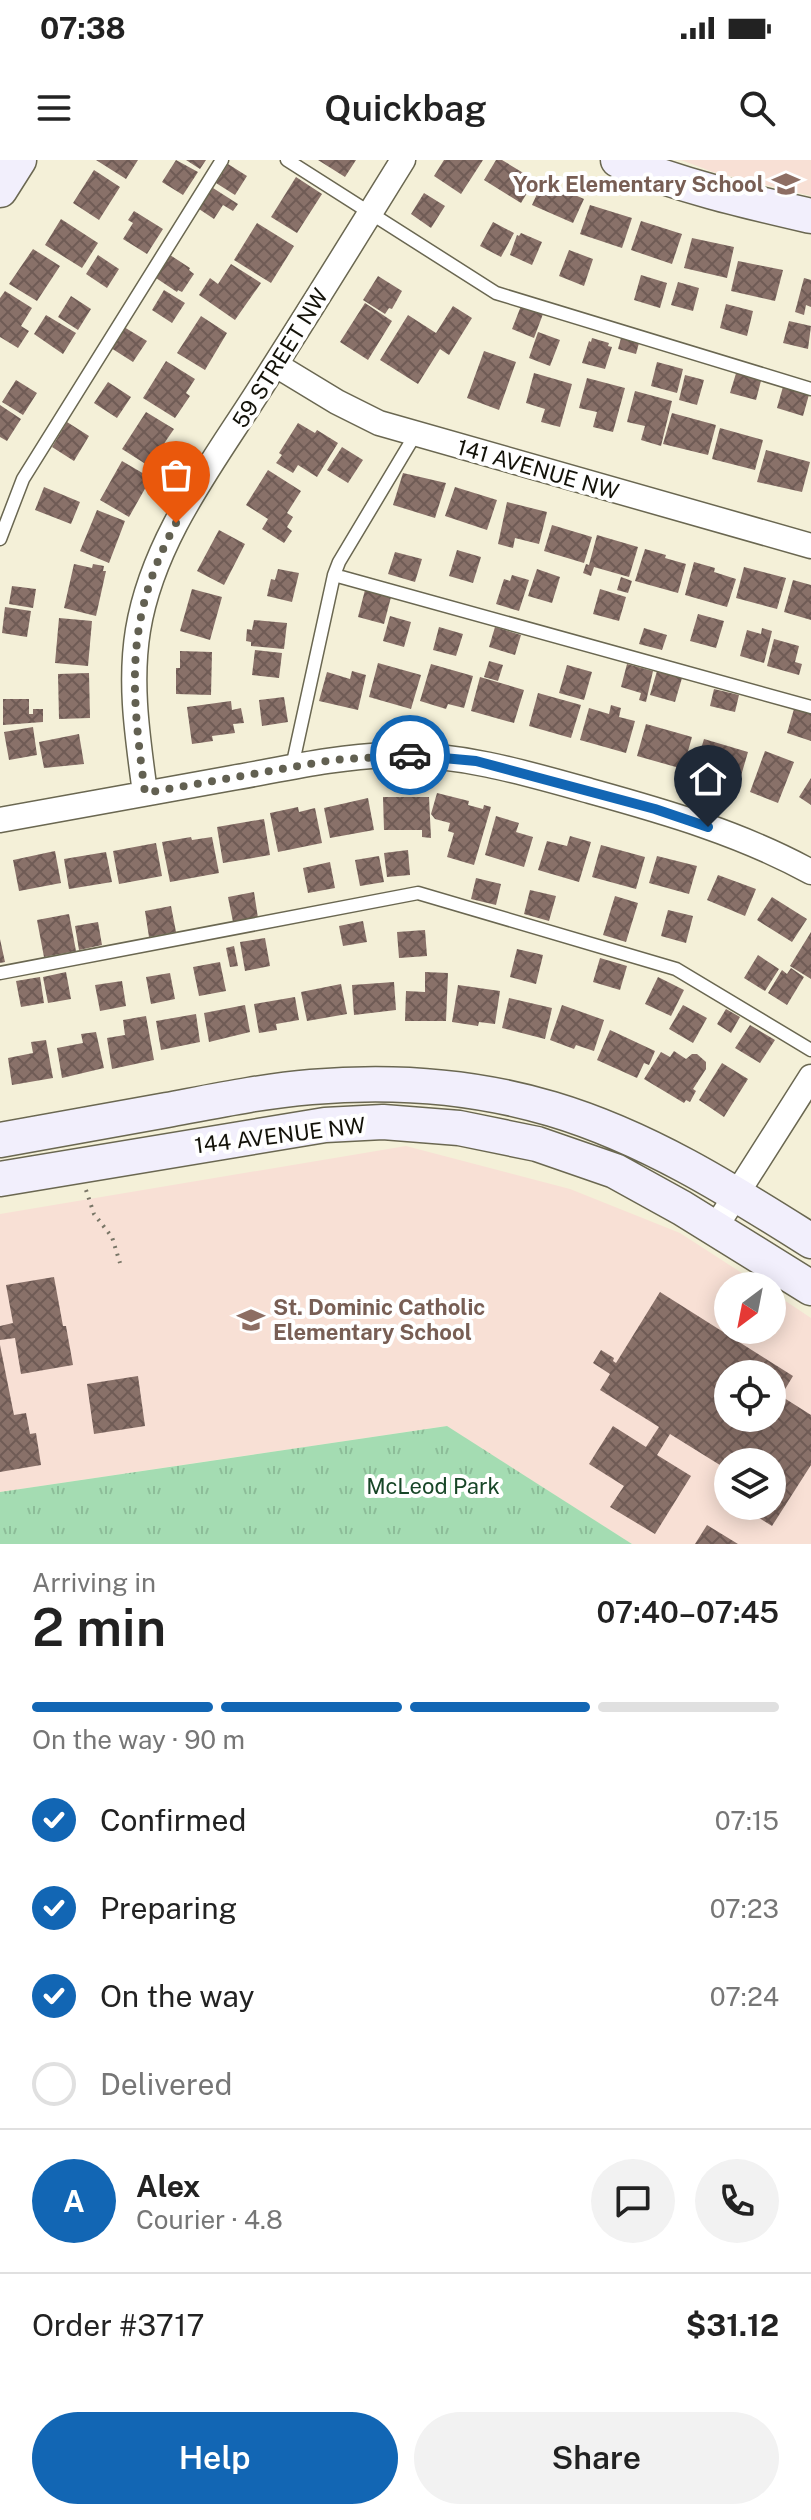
<!DOCTYPE html>
<meta charset="utf-8">
<style>
:root{--surface:#fff;--page:#f2f2f2;--text:#222;--muted:#767676;--line:#e0e0e0;--accent:#1266b4}
body{margin:0;font-family:"Public Sans",sans-serif;background:var(--page);color:var(--text);height:100vh;display:flex;flex-direction:column;font-size:30px;white-space:nowrap}
*{box-sizing:border-box;margin:0}
p{font-size:26px;color:var(--muted)}
.icon{flex:none;width:44px;height:44px;fill:none;stroke:currentColor;stroke-width:2;stroke-linecap:round;stroke-linejoin:round}
.map{position:relative;height:1384px;overflow:hidden}
.sheet{display:flex;flex-direction:column;background:var(--surface);flex:1}
.sheet>*{flex:none}
.needle{width:52px;rotate:212deg}
.tools{position:absolute;left:714px;top:1112px;display:grid;gap:16px}
.tools a{display:grid;place-items:center;width:72px;height:72px;border-radius:50%;background:var(--surface);box-shadow:0 4px 20px #0003;font-size:40px}
.pin{position:absolute;display:grid;place-items:center;width:68px;height:68px;color:#fff;margin:-82px -34px;border-radius:50% 50% 50% 0;rotate:-45deg;box-shadow:0 0 8px #0007}
.pin .icon{rotate:45deg}
.courier{position:absolute;display:grid;place-items:center;width:80px;height:80px;margin:-40px;border:6px solid #1266b4;border-radius:50%;background:#fff;color:#222;box-shadow:0 2px 10px #0007}
.head em{font-style:normal;font-weight:600}
.head div{display:flex;flex-direction:column-reverse}
.head{display:flex;align-items:center;justify-content:space-between;height:136px;padding:0 32px}
h1{font-size:52px;font-weight:600;line-height:60px}
.bar{display:grid;grid-template-columns:repeat(4,1fr);gap:12px 8px;align-content:center;height:96px;padding:0 32px}
.bar i{height:10px;border-radius:6px;background:var(--line)}
.bar .current{background:var(--accent)}
.bar p{grid-column:span 4}
.line{display:flex;align-items:center;gap:20px;padding:0 32px;border-top:2px solid var(--line)}
.line div{flex:1}
.round{display:grid;place-items:center;flex:none;width:84px;height:84px;border-radius:42px;background:var(--page)}
ol{padding:0 32px;list-style:none}
li{display:flex;align-items:center;gap:24px;height:88px}
li p{margin-inline-start:auto}
li .icon{padding:8px;border-radius:50%;background:var(--accent);color:#fff;stroke-width:4}
li:last-child{color:var(--muted)}
li i{width:44px;height:44px;border:4px solid var(--line);border-radius:50%}
.primary-button{display:flex;gap:16px;margin-top:auto;padding:16px 32px}
.primary-button a{flex:1;height:92px;border-radius:48px;background:var(--accent);color:#fff;font-size:32px;font-weight:600;line-height:92px;text-align:center}
.primary-button a+a{background:var(--page);color:var(--text)}
.status{display:flex;justify-content:space-between;align-items:center;height:56px;padding:0 40px;background:var(--surface);direction:ltr}
.status svg{height:22px;fill:currentColor}
header{display:flex;justify-content:space-between;align-items:center;height:104px;padding:0 32px;background:var(--surface);font-size:36px;font-weight:600}
.map>svg:first-child{display:block}
.education{fill:#f8e0d5;fill-rule:evenodd}
.grass{fill:url(#grass-tufts)}
.building{fill:url(#building-cross-hatch);fill-rule:evenodd}
.lines{fill:none;stroke-linecap:round;stroke-linejoin:round}
.lane-casing{stroke:#6a6751;stroke-width:15}
.street-casing{stroke:#6a6751;stroke-width:27}
.secondary-casing{stroke:#6a6751;stroke-width:37}
.path{stroke:#797667;stroke-width:4;stroke-dasharray:2 6;stroke-linecap:butt}
.lane{stroke:#fff;stroke-width:12}
.street{stroke:#fff;stroke-width:24}
.secondary{stroke:#f2effc;stroke-width:34}
.done{stroke:#626051;stroke-width:8;stroke-dasharray:0 14.4}
.route{stroke:#1266b4;stroke-width:10}
.labels{text-anchor:middle;stroke-width:8;stroke-linejoin:round;paint-order:stroke}
.education-label{font-size:22px;font-weight:bold;fill:#785e54;stroke:#fff;text-anchor:end}
.street-label{font-size:22px;fill:#131209;stroke:#fff}
.park-label{font-size:22px;fill:#174627;stroke:#fff}
</style>
<div class="status"><b>07:38</b><svg viewBox="0 0 49 12"><path d="M0 12V9h3v3zM5 12V6h3v6zM10 12V3h3v9zM15 12V0h3v12zM26 1h20v11H26zM47 4h2v5h-2z"/></svg></div>
<header><svg class="icon" aria-label="menu" viewBox="0 0 24 24"><path d="M4 6h16M4 12h16M4 18h16"/></svg>Quickbag<svg class="icon" aria-label="search" viewBox="0 0 24 24"><circle cx="10" cy="10" r="6"/><path d="M15 15l6 6"/></svg></header>
<div class="map">
<svg width="811" height="1384" viewBox="0 0 811 1384">
<defs>
<pattern id="grass-tufts" width="24" height="20" patternUnits="userSpaceOnUse" patternTransform="scale(2)"><rect width="24" height="20" fill="#a4dcb2"/><path d="M3 7l-1-3M5 7V3M7 7l1-3M15 17l-1-3M17 17v-4M19 17l1-3" fill="none" stroke="#8cbc98"/></pattern>
<pattern id="building-cross-hatch" width="8" height="8" patternUnits="userSpaceOnUse" patternTransform="scale(2)"><rect width="8" height="8" fill="#897169"/><path d="M0 0l8 8M0 8l8-8" fill="none" stroke="#6f5b55"/></pattern>
</defs>
<rect width="100%" height="100%" fill="#f4f0d8"/>
<path class="education" d="M681 0H811V36L713 12Z
M406 986 570 1029 680 1073 762 1126H728V1170H772V1132L811 1158V1384H632L446 1266 0 1332V1054ZM728 1214H772V1258H728ZM728 1302H772V1346H728Z"/>
<path class="grass" d="M447 1266 632 1384H0V1332Z"/>
<path class="building" d="M96 0H138L126 19Z
M176 0 198 12 183 35 162 22Z
M186 0H206L200 9Z
M318 0H356L345 17Z
M444 0H483L461 34 434 16Z
M496 0H502L535 20 521 43 484 20Z
M228 4 247 16 235 35 216 23Z
M94 10 120 27 99 60 73 43Z
M296 17 322 34 297 73 271 57Z
M543 21 584 39 573 63 532 45Z
M213 28 238 44 233 51 223 45 214 59 199 49Z
M424 33 445 46 431 68 411 54Z
M590 45 632 58 622 88 580 74Z
M134 51 163 69 147 94 123 79 133 63 128 60Z
M61 59 98 83 82 108 45 85Z
M641 61 682 74 672 104 631 90Z
M493 62 514 73 501 97 480 86Z
M257 63 294 86 271 123 234 100Z
M521 73 542 82 532 105 510 95 517 75 519 76Z
M692 78 734 87 727 118 684 108Z
M33 89 60 106 37 141 9 124Z
M569 90 593 99 584 126 559 116Z
M98 95 119 109 107 128 86 114Z
M170 95 190 108 189 110 194 114 182 132 178 130 177 132 156 118Z
M738 101 783 110 775 141 731 131Z
M231 104 261 123 235 160 199 135 210 118 218 124Z
M641 115 667 123 660 148 634 140Z
M378 116 402 131 392 149 389 148 385 154 363 140Z
M804 118 811 120V147L806 145 804 155 795 152Z
M678 122 699 128 693 151 671 145Z
M164 130 185 143 172 163 152 150Z
M5 131 32 148 21 166 29 171 18 188 0 177V138Z
M71 136 91 149 78 170 58 157Z
M365 143 392 161 368 200 340 182Z
M726 144 753 151 747 176 720 168Z
M453 146 472 158 449 195 440 189 418 224 380 200 408 155 436 173Z
M521 146 543 154 534 178 512 169Z
M46 155 76 173 63 194 34 174Z
M201 156 227 173 205 210 177 193Z
M789 161 811 166 808 189 783 183Z
M124 167 147 181 133 202 111 188Z
M538 172 560 180 550 206 529 198Z
M592 178 609 183 608 186 612 187 605 209 582 203 589 181 591 182Z
M621 178 639 183 636 194 618 189Z
M484 191 516 202 499 250 467 238Z
M166 201 195 219 186 233 190 236 175 258 143 238Z
M657 202 683 209 677 233 651 226Z
M737 210 762 217 756 240 730 233Z
M534 213 572 224 560 267 541 262 545 249 526 243Z
M685 215 704 220 697 245 679 240Z
M587 218 625 228 613 272 593 267 597 252 579 248Z
M16 220 37 233 23 255 2 242Z
M108 222 131 237 117 258 94 243Z
M784 223 810 231 803 256 777 248Z
M635 231 672 241 661 286 641 280 645 266 627 262Z
M0 245 21 259 7 281 0 277Z
M146 252 174 269 163 285 168 288 155 310 122 289Z
M672 253 716 265 708 295 663 284Z
M67 262 89 276 74 301 52 287Z
M298 263 315 273 317 270 338 283 317 317 298 305 293 313 276 303 282 295 279 293Z
M720 268 763 280 755 310 712 299Z
M342 287 363 300 348 323 327 310Z
M766 290 810 302 802 332 757 322Z
M122 301 151 318 129 357 100 340Z
M268 310 301 331 287 353 293 357 287 367 292 371 284 383 262 369 268 359 246 345Z
M403 313 446 323 435 358 393 345Z
M44 327 80 342 71 364 35 350Z
M455 327 497 340 487 370 445 356Z
M507 342 547 352 539 384 515 378 513 388 498 384Z
M97 350 125 361 109 403 80 391Z
M552 365 592 377 584 403 544 391Z
M219 370 245 384 224 425 197 411Z
M597 375 638 387 629 417 594 407 591 416 583 413 586 404 589 405Z
M645 389 666 395 665 398 686 404 678 433 635 421Z
M457 390 481 397 473 423 449 416Z
M395 392 422 399 415 422 388 414Z
M694 402 715 408 714 412 736 419 727 447 685 435Z
M74 404 92 408 93 404 104 406 103 411H106L96 456 64 448Z
M744 407 786 418 777 449 736 438Z
M278 409 299 413 292 442 267 436 271 419 275 420Z
M537 409 560 417 552 443 528 436Z
M512 415 529 420 519 451 496 444 504 419 510 421Z
M621 417 632 421 628 433 617 430Z
M793 420 811 425V460L784 452Z
M12 426 36 429 33 448 9 444Z
M192 429 222 437 210 480 180 471Z
M600 429 626 437 619 461 593 454Z
M365 430 391 437 384 464 358 457Z
M5 447 31 451 27 477 2 473Z
M698 454 724 461 716 488 690 481Z
M390 456 411 462 404 487 383 481Z
M59 458 92 461 88 506 55 503Z
M254 460 287 463 284 489 251 486V482L246 481 247 469 252 470Z
M439 467 463 474 456 496 433 490Z
M495 467 521 475 515 495 489 487Z
M644 468 667 475 662 490 639 484Z
M762 468 772 471 764 503 740 496 747 470 761 474Z
M774 479 799 486 795 502 802 504 799 515 767 506Z
M255 490 282 493 279 518 252 515Z
M180 491 212 492 211 535 176 534V508H180Z
M489 501 503 505 498 521 484 517Z
M378 503 421 515 411 549 369 537Z
M431 504 473 516 464 548 448 544 446 549 420 541Z
M627 504 653 511 646 542 639 540 641 533 621 527Z
M567 505 592 512 584 540 559 533Z
M352 511 366 515 358 550 319 541 327 512 350 519Z
M657 511 682 518 675 542 650 535Z
M89 513 90 558 59 559 58 514Z
M480 517 524 530 514 563 471 551Z
M714 529 739 535 735 552 710 546Z
M538 533 581 545 571 578 529 566Z
M284 537 288 562 262 566 259 540Z
M3 539H29V554H33V549H43V562L3 565Z
M231 541 232 550 241 548 244 563 233 564 235 573 212 576 213 581 192 584 187 547Z
M611 545 621 548 619 557 635 561 626 593 580 580 589 548 609 554Z
M794 549 811 554V581L787 573Z
M646 564 692 577 683 609 637 596Z
M33 567 37 595 9 600 4 572Z
M79 574 84 604 44 608 39 582Z
M704 579 748 592 738 626 694 612Z
M765 591 794 602 778 643 750 632Z
M811 618V645L799 637Z
M437 633 469 641 468 645 483 649 484 645 491 647 474 705 447 697 454 673 448 671 450 663 435 659 431 654Z
M383 637H429L431 678 422 677V670H384Z
M368 638 374 670 330 678 324 648Z
M298 647 299 652 315 648 322 683 278 692 270 653Z
M496 656 519 663 516 672 533 677 524 707 485 695Z
M264 659 270 695 223 703 217 667Z
M570 676 591 682 579 722 538 710 547 681 567 686Z
M191 677 192 680 212 677 219 713 170 722 162 682Z
M156 683 162 716 119 724 113 691Z
M601 685 645 697 636 729 592 717Z
M408 690 410 715 387 717 384 693Z
M55 691 61 723 19 731 13 700Z
M106 692 112 722 69 729 64 699Z
M379 696 384 722 360 726 355 700Z
M657 696 697 706 689 734 649 723Z
M330 702 335 728 308 733 303 708Z
M718 715 756 729 745 756 707 740Z
M476 718 501 724 496 745 471 739Z
M530 730 556 736 549 761 524 754Z
M254 732 258 758 233 762 228 737Z
M615 736 638 743 626 782 603 775Z
M772 737 807 759 792 782 757 760Z
M171 746 176 772 149 777 145 751Z
M668 750 693 756 686 783 661 776Z
M69 754 76 791 44 797 37 760Z
M363 761 367 782 343 786 339 766Z
M98 762 102 785 79 790 75 766Z
M425 770 427 796 399 798 397 772Z
M811 772V819L790 806Z
M265 778 270 806 245 811 240 782Z
M0 779 5 802 0 803Z
M234 786 238 806 230 807 226 788Z
M517 789 543 795 536 824 510 817Z
M758 795 779 809 765 831 744 818Z
M600 798 627 806 620 830 593 822Z
M220 802 226 831 199 836 193 807Z
M791 808 804 817 787 845 768 833 782 810 787 814Z
M66 812 71 839 48 843 43 817Z
M425 812 448 813 446 861H405L406 831 425 832Z
M170 813 175 839 151 844 146 817Z
M40 817 44 843 21 847 16 821Z
M658 817 684 830 671 856 645 844Z
M122 821 126 846 100 851 95 825Z
M394 822 396 850 354 855 352 825Z
M341 824 347 854 307 861 301 832Z
M458 825 500 831 495 864 479 862 478 866 452 862Z
M295 837 299 860 276 864 277 870 259 873 254 844Z
M509 838 552 848 545 879 502 868Z
M245 845 250 872 209 882 204 853Z
M562 845 604 860 594 891 576 885 574 889 550 880Z
M683 845 707 858 693 883 669 869Z
M726 849 740 857 731 873 717 864Z
M196 854 200 882 161 890 156 861Z
M146 856 154 900 112 909 107 878 125 875 123 860Z
M750 865 775 880 760 903 735 888Z
M610 870 655 891 649 905 644 903 637 918 597 900Z
M96 872 104 908 62 918 57 888 83 883 81 874Z
M46 880 53 918 12 925 8 898 33 893 31 882Z
M674 891 686 899 692 894H697L706 902V909L693 929 696 931 690 942 686 940 684 943 644 919 661 892 670 897Z
M722 903 748 919 724 957 699 940Z
M54 1117 63 1166H66L73 1205 21 1214 15 1178 0 1180V1166L13 1163 6 1125Z
M660 1132 793 1216 781 1236 811 1255V1305L772 1366 740 1346H772V1302H728V1310L670 1274 657 1295 691 1316 655 1374 610 1347 624 1326 589 1304 613 1266 646 1287 659 1267 600 1230 610 1214 593 1203 601 1190 614 1198 613 1201 616 1203ZM728 1214H772V1258H728Z
M0 1185 14 1255 26 1253 30 1274 36 1273 41 1305 0 1312Z
M138 1216 145 1266 94 1274 87 1224Z
M707 1365 738 1384H695Z"/>
<g class="lines">
<g class="lane-casing">
<path id="lane" d="M287 0 496 133 811 229
M0 379 23 319 222 0
M334 415 339 402 415 275
M292 607 334 415 811 547
M0 813 418 733 676 809 811 890"/>
</g>
<g class="street-casing">
<path id="street" d="M276 205 337 242 379 263 811 386
M145 633C138 579 129 525 138 470 153 379 213 303 261 227 309 152 356 76 403 0
M0 660C77 646 155 632 232 618 284 609 335 597 388 595 458 593 523 612 590 631 666 652 742 674 811 712
M715 1068 811 917"/>
</g>
<g class="secondary-casing">
<path id="secondary" d="M618 0C680 26 746 41 811 56
M0 30 19 0
M0 980C56 970 112 960 167 950 215 941 263 931 311 927 392 920 475 926 552 949 646 977 729 1029 811 1081
M0 1019 325 965 383 962 459 968 537 984 615 1011 682 1048 811 1128"/>
</g>
<path class="path" d="M86 1030 94 1054 112 1077 120 1103"/>
<use href="#lane" class="lane"/>
<use href="#street" class="street"/>
<use href="#secondary" class="secondary"/>
</g>
<g class="lines">
<path class="done" d="M176 363C124 460 131 529 145 633L332 600 410 595"/>
<path class="route" d="M410 595 476 601 655 649 708 667"/>
</g>
<defs>
<g id="school-bare" transform="scale(2.16)"><path d="M0-5L7-2L0 1L-7-2ZM-4 1L0 2.5L4 1V4Q0 6-4 4Z" fill="#8d6e63" stroke="#fff" stroke-width="2.5" paint-order="stroke"/></g>
</defs>
<g fill-rule="evenodd">
<use href="#school-bare" x="786" y="24"/>
<use href="#school-bare" x="251" y="1160"/>
</g>
<g class="labels">
<g class="education-label">
<text x="764" y="32">York Elementary School</text>
<text x="273" y="1155" text-anchor="start">St. Dominic Catholic<tspan x="273" dy="25">Elementary School</tspan></text>
</g>
<g class="street-label">
<text transform="translate(280 198) rotate(-58)" y="8">59 STREET NW</text>
<text transform="translate(538 309) rotate(16)" y="8">141 AVENUE NW</text>
<text transform="translate(280 975) rotate(-7)" y="8">144 AVENUE NW</text>
</g>
<g class="park-label">
<text x="433" y="1334">McLeod Park</text>
</g>
</g>
</svg>
<div class="tools">
<a><svg class="needle" viewBox="-14 -14 28 28"><path d="M0-13l5 13h-10z" fill="#e53935"/><path d="M0 13l5-13h-10z" fill="#767676"/></svg></a>
<a><svg class="icon" aria-label="locate" viewBox="0 0 24 24"><circle cx="12" cy="12" r="6"/><path d="M12 2v4M12 18v4M2 12h4M18 12h4"/></svg></a>
<a><svg class="icon" aria-label="layers" viewBox="0 0 24 24"><path d="M12 4l9 5-9 5-9-5zM3 14l9 5 9-5"/></svg></a>
</div>
<div class="pin" style="left:176px;top:363px;background:#ea580c"><svg class="icon" aria-label="bag" viewBox="0 0 24 24"><path d="M5 8h14l-1 12H6zM9 8a3 3 0 0 1 6 0"/></svg></div>
<div class="pin" style="left:708px;top:667px;background:#1f2937"><svg class="icon" aria-label="home" viewBox="0 0 24 24"><path d="M3 11l9-7 9 7M6 9v11h12V9"/></svg></div>
<div class="courier" style="left:410px;top:595px"><svg class="icon" aria-label="car" viewBox="0 0 24 24"><path d="M5 17H2v-5l4-1 3-4h7l3 4 3 1v5h-3M9 17h6M6 11h13"/><circle cx="7" cy="17" r="2"/><circle cx="17" cy="17" r="2"/></svg></div>
</div>
<section class="sheet">
<div class="head"><div><h1>2 min</h1><p>Arriving in</p></div><em>07:40–07:45</em></div>
<div class="bar"><i class="current"></i><i class="current"></i><i class="current"></i><i></i><p>On the way · 90 m</p></div>
<ol>
<li><svg class="icon" aria-label="check" viewBox="0 0 24 24"><path d="M5 12l5 5 9-10"/></svg>Confirmed<p>07:15</p></li>
<li><svg class="icon" aria-label="check" viewBox="0 0 24 24"><path d="M5 12l5 5 9-10"/></svg>Preparing<p>07:23</p></li>
<li><svg class="icon" aria-label="check" viewBox="0 0 24 24"><path d="M5 12l5 5 9-10"/></svg>On the way<p>07:24</p></li>
<li><i></i>Delivered</li>
</ol>
<div class="line" style="height:144px"><b class="round" style="background:var(--accent);color:#fff">A</b><div><b>Alex</b><p>Courier · 4.8</p></div><a class="round"><svg class="icon" aria-label="chat" viewBox="0 0 24 24"><path d="M4 5h16v11H9l-5 4z"/></svg></a><a class="round"><svg class="icon" aria-label="phone" viewBox="0 0 24 24"><path d="M5 4h4l2 5-3 2q2 4 5 5l2-3 5 2v4C11 20 4 13 5 4z"/></svg></a></div>
<div class="line" style="height:104px"><div>Order #3717</div><b>$31.12</b></div>
<div class="primary-button"><a>Help</a><a>Share</a></div>
</section>
